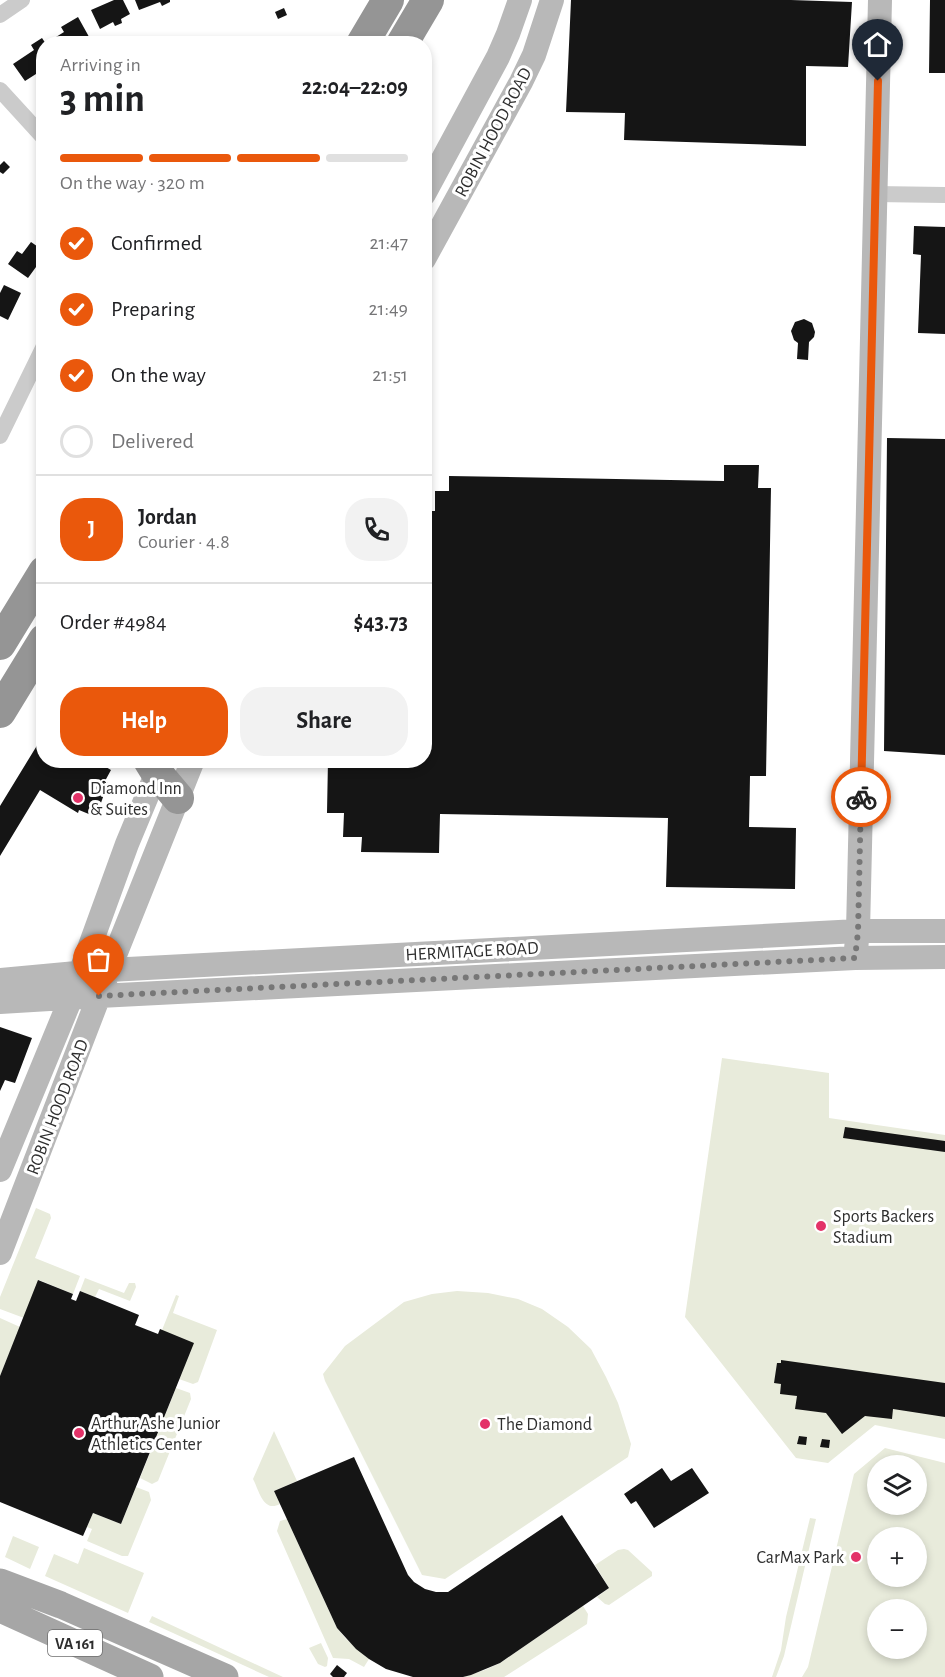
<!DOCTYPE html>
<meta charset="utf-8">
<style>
:root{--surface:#fff;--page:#f2f2f2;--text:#202124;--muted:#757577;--line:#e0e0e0;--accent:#ea580c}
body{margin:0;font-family:"Alegreya Sans",sans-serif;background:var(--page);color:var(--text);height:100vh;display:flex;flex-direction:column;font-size:22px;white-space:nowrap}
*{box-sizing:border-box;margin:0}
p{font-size:20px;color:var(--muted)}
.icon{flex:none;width:33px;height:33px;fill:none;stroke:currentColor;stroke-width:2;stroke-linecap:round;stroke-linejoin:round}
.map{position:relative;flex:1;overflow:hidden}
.panel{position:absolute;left:36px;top:36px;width:396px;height:732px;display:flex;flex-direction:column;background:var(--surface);border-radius:24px;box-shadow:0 3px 9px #0003}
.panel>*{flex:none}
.controls{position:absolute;left:867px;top:1455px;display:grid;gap:12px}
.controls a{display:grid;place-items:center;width:60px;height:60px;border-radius:50%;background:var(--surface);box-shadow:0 3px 9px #0003;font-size:30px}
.pin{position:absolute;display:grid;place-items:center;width:51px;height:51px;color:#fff;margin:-62px -26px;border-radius:50% 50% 50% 0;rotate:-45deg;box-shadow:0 0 6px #0007}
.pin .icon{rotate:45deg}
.courier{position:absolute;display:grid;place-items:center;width:60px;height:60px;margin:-30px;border:4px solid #ea580c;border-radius:50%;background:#fff;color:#222;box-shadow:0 2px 8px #0007}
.summary em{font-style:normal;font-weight:600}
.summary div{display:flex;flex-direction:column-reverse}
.summary{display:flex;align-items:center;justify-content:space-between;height:102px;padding:0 24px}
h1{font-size:39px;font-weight:600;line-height:45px}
.bar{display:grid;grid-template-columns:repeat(4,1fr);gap:9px 6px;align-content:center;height:72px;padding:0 24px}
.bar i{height:8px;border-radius:4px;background:var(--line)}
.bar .current{background:var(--accent)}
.bar p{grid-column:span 4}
.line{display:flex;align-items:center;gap:15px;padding:0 24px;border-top:2px solid var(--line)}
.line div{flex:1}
.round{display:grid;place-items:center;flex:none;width:63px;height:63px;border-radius:24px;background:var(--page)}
ol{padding:0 24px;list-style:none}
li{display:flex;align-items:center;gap:18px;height:66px}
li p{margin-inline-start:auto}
li .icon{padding:6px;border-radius:50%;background:var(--accent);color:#fff;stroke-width:4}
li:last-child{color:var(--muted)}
li i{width:33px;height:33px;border:3px solid var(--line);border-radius:50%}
.cta{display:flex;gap:12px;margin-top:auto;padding:12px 24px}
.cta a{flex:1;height:69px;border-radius:24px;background:var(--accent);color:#fff;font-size:24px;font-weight:600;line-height:69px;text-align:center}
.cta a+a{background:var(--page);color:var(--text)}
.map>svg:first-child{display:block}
.green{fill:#e8ebdb;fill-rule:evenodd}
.building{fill:#151515}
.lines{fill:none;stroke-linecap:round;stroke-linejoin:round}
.street{stroke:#cbcbcb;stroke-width:16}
.secondary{stroke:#b8b8b8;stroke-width:24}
.primary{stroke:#a6a6a6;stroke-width:27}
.highway{stroke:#959595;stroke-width:32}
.done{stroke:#777;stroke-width:6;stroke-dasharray:0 10.8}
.route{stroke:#ea580c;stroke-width:8}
.poi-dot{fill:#e33268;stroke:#fff;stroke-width:2}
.labels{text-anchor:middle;stroke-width:6;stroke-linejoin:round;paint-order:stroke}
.shield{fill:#fff;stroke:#6d6d6d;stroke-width:1.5}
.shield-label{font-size:16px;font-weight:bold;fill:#2e2e2e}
.street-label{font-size:18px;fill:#2e2e2e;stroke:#fff}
.poi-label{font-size:18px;fill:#2e2e2e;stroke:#fff;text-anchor:start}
</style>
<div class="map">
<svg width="945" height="1677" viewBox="0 0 945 1677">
<rect width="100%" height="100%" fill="#fff"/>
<path class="green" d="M722 1058 829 1073V1118L945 1135V1439L875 1425 828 1463 796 1458 685 1317Z
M36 1208 50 1214 51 1218 35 1258 80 1276 73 1294 39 1280 24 1318 0 1309V1297Z
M85 1278 124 1293 129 1283H135L136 1287 130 1301 99 1289 95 1297 80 1291Z
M457 1291 488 1293 518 1299 542 1309 568 1327 591 1349 606 1377 618 1403 631 1444 628 1457 445 1579 422 1575 325 1381 323 1374 345 1346 404 1302 432 1294Z
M176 1295 179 1296 173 1313 217 1330 198 1382 193 1384 179 1379 162 1330Z
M0 1318 20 1327 0 1376Z
M176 1388 190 1393 191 1399 158 1481 152 1484 140 1478Z
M274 1431 297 1481 274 1491 280 1504C263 1513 259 1490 253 1479Z
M885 1448 945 1463V1677H802L808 1667 854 1474ZM878 1466H916V1504H878ZM878 1538H916V1576H878ZM878 1610H916V1648H878Z
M136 1487 149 1492 151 1500 128 1556H122L87 1541 92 1529 87 1527 93 1513 121 1524Z
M810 1518 816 1519 784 1656 776 1677H772L781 1650 786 1617Z
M287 1519 337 1628 346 1639 369 1659 364 1667 349 1659 333 1658 277 1531 280 1521Z
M13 1536 39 1547 30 1569 5 1557Z
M84 1548 144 1573 128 1613 45 1576 54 1554 78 1564Z
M624 1549 628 1550 652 1572V1576L609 1605 605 1604 597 1597 609 1588 595 1565 618 1550Z
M583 1606 588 1614 587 1624 504 1677H463L485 1670 500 1663Z
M152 1616 283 1677H269L149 1622Z
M321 1643 328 1658 327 1666 325 1667 318 1664 309 1648Z"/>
<path class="building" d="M114 0H123L130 14 121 19 122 23 115 26 113 22 100 29 91 10Z
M135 0H170V2L162 6 160 2 139 10Z
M571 0H791L852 2 848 67 806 66V146L624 140 625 113 566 112Z
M930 0H945V73H929Z
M284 8 287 15 278 19 275 12Z
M78 17 93 44H60L56 37 64 32 61 27Z
M42 38 46 44H44V77L40 80 36 74 25 81 13 64 34 50 31 45Z
M4 161 10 167 3 174 0 172V165Z
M914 226 945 227V334L918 333 921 255 913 254Z
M31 242 44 251V256L28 278 8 264 17 251 22 254Z
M4 285 21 293 8 320 0 316V293Z
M804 319 812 323 815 332 814 337 809 342 808 360 797 359 798 343 794 340 791 331 795 322Z
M887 438 945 439V755L884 751Z
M724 465H759L758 488H771L766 776H750L749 827 796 828 795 889 666 887 668 818 440 814 439 853 361 852 362 837H343L344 813H327L328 760H424V511H435V491H449V476L724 481Z
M44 734V760H94L111 770 105 781 108 783 96 817 79 810 78 813 40 790 0 856V806Z
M0 1027 32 1038 15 1083 5 1080 0 1091Z
M845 1127 945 1141V1152L843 1138Z
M38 1280 73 1294 71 1299 76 1301 80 1291 95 1297 139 1315 135 1325 158 1334 160 1329 194 1343 121 1524 93 1513 83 1536 0 1502V1376Z
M781 1360 945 1383V1417L893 1409 892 1419 865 1416 842 1434 826 1413 795 1409 797 1396 780 1394 781 1384 774 1383 777 1363H781Z
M799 1436 807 1437 806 1445 797 1444Z
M822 1439 830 1440 829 1448 820 1447Z
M354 1457 408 1575 414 1582 425 1589 436 1592H448L562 1515 609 1588 500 1663 471 1675 463 1677H413L386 1669 369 1659 356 1649 337 1628 274 1491Z
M662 1468 671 1481 692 1468 709 1493 654 1528 636 1501 631 1504 624 1494Z
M337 1665 347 1673 344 1677H333L330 1674Z"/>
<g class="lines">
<path class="street" d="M0 15 22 0
M0 90 44 138
M875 194 945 195
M0 436 44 346"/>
<path class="secondary" d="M424 194 498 57 508 34 520 0
M424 259 521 82 534 55 552 0
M855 958 858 931 880 0
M0 980 109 970 858 931H945
M0 1002 99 996 855 958 945 957
M0 1170 71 998 127 844 162 760
M0 1253 109 970 193 760"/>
<path class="primary" d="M0 1582 61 1605 225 1677
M0 1609 150 1677"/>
<path class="highway" d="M362 44 388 0
M402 44 428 0
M0 644 44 572
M0 712 44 640
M149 760 157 773 178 798"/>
</g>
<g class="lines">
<path class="done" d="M99 996 855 958 858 932 861 797"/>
<path class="route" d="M861 797 878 81"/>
</g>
<g class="poi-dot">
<circle cx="78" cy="798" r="6"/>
<circle cx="821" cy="1226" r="6"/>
<circle cx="485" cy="1424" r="6"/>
<circle cx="79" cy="1433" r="6"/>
<circle cx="856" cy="1557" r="6"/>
</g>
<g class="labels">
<rect class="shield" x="48" y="1630" width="54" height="26" rx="4.5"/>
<g class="shield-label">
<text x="75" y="1649">VA 161</text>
</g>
<g class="street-label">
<text transform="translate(493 132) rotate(-62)" y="6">ROBIN HOOD ROAD</text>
<text transform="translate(472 951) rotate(-3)" y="6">HERMITAGE ROAD</text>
<text transform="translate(57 1107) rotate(-69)" y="6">ROBIN HOOD ROAD</text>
</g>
<g class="poi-label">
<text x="90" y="794">Diamond Inn<tspan x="90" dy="21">&amp; Suites</tspan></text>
<text x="833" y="1222">Sports Backers<tspan x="833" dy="21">Stadium</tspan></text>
<text x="91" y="1429">Arthur Ashe Junior<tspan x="91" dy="21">Athletics Center</tspan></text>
<text x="497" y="1430">The Diamond</text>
<text x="844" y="1563" text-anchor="end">CarMax Park</text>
</g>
</g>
</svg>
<div class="controls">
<a><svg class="icon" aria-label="layers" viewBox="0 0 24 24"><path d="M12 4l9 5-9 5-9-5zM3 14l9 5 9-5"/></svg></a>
<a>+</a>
<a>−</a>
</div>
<div class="pin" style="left:99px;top:996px;background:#ea580c"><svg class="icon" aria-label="bag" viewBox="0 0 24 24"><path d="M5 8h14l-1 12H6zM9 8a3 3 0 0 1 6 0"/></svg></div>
<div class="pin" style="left:878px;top:81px;background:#1f2937"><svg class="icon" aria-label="home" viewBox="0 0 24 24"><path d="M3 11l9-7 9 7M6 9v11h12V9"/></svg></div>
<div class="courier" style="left:861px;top:797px"><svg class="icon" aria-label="bike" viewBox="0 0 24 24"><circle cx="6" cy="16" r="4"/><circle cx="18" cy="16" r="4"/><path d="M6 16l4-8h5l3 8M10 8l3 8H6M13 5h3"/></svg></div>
<section class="panel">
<div class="summary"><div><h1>3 min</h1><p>Arriving in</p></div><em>22:04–22:09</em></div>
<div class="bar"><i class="current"></i><i class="current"></i><i class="current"></i><i></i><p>On the way · 320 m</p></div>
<ol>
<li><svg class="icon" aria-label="check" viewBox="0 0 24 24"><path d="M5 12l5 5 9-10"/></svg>Confirmed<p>21:47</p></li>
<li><svg class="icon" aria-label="check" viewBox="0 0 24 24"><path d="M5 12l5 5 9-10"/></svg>Preparing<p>21:49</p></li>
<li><svg class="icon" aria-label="check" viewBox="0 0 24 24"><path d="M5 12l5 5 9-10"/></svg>On the way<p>21:51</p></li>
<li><i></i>Delivered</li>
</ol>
<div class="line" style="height:108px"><b class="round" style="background:var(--accent);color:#fff">J</b><div><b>Jordan</b><p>Courier · 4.8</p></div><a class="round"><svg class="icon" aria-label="phone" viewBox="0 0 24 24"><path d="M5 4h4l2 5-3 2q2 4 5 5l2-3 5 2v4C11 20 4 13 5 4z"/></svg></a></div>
<div class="line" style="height:78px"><div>Order #4984</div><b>$43.73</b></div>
<div class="cta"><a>Help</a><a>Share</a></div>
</section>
</div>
